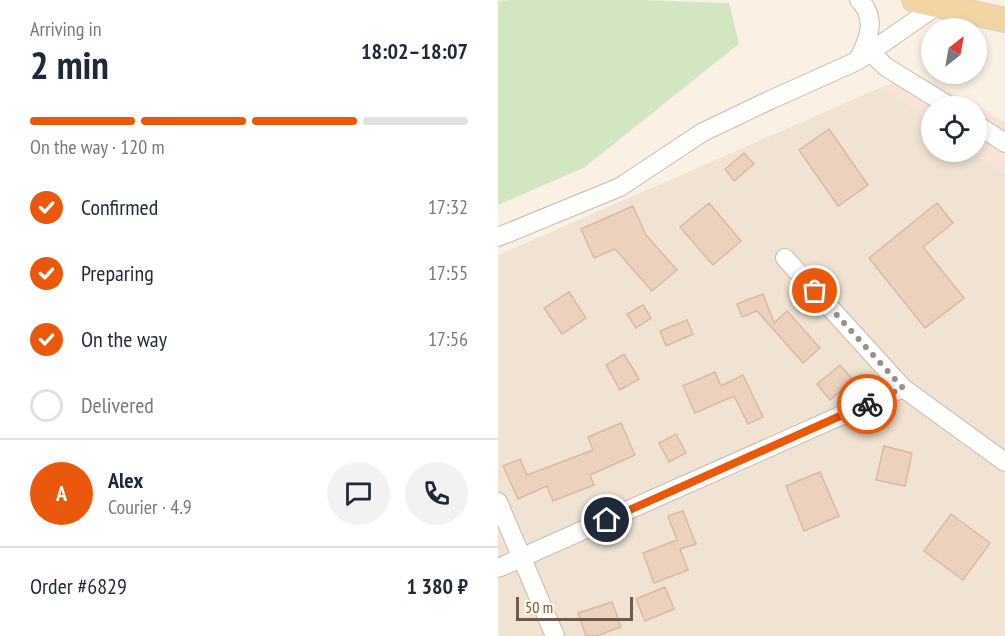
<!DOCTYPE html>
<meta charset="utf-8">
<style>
:root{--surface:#fff;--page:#f2f2f3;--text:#1f2937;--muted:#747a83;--line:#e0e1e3;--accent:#ea580c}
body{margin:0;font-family:"PT Sans Narrow",sans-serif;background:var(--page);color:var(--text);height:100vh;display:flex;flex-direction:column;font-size:22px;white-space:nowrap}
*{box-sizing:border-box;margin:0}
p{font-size:20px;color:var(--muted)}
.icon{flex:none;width:33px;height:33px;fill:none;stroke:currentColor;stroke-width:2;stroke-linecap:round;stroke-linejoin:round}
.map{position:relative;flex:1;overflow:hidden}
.panel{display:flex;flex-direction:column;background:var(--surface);width:498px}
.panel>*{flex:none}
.needle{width:39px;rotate:31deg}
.tools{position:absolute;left:423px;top:18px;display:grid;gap:12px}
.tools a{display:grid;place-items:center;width:66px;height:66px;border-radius:50%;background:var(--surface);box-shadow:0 3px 9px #0003;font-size:30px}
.scale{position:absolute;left:18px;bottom:15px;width:117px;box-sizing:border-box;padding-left:6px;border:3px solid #6f594c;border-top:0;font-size:16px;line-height:21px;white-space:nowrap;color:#6f594c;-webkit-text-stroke:4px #fdf6ea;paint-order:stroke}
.pin{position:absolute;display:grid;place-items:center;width:51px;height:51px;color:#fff;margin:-26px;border:3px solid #fff;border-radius:50%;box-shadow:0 2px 6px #0007}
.courier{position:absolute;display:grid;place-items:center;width:60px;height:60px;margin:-30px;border:4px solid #ea580c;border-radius:50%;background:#fff;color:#222;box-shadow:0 2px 8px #0007}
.headline em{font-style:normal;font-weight:800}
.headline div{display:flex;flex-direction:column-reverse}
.headline{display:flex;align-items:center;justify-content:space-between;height:102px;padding:0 30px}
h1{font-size:39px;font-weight:800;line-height:45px}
.bar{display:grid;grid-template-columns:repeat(4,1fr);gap:9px 6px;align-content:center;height:72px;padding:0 30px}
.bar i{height:8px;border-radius:4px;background:var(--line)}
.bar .active{background:var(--accent)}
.bar p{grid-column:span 4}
.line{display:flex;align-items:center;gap:15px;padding:0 30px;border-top:2px solid var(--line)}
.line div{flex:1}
.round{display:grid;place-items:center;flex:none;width:63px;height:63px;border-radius:32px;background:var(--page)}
ol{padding:0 30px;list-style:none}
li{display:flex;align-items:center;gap:18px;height:66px}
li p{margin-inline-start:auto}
li .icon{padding:6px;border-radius:50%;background:var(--accent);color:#fff;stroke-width:4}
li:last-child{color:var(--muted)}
li i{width:33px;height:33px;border:3px solid var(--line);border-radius:50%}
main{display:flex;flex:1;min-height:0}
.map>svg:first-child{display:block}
.residential{fill:#f0e3d3}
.commercial{fill:#f9e3d9}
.green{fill:#d2e6c4}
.building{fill:#ecd1bf;stroke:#ddb8a1;stroke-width:1.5}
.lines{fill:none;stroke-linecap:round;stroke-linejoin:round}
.minor-casing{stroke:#c9b9ac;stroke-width:20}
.major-casing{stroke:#d7d1cd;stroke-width:26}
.minor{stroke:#fff;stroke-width:18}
.major{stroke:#f2d5a3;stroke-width:24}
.done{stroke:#a08e81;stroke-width:6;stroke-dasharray:0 10.8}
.route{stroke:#ea580c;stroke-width:8}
</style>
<main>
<section class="panel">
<div class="headline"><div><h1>2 min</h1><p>Arriving in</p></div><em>18:02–18:07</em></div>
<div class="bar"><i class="active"></i><i class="active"></i><i class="active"></i><i></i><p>On the way · 120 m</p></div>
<ol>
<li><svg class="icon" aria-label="check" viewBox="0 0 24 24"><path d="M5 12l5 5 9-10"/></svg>Confirmed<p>17:32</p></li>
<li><svg class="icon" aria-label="check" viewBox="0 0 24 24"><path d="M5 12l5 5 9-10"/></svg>Preparing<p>17:55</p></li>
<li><svg class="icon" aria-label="check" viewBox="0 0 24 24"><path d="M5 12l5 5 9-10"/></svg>On the way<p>17:56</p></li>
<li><i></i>Delivered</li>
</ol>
<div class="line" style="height:108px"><b class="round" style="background:var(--accent);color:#fff">A</b><div><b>Alex</b><p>Courier · 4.9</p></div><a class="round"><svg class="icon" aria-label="chat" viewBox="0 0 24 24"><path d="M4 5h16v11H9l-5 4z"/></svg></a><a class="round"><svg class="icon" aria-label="phone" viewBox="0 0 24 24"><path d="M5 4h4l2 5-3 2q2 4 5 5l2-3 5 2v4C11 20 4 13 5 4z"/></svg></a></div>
<div class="line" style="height:78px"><div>Order #6829</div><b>1 380 ₽</b></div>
</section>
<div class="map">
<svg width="507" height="636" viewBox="0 0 507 636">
<rect width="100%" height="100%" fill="#faf1e4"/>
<path class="residential" d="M384 87 433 122 434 152H475L507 174V636H0V255Z"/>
<path class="commercial" d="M419 74 507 122V174L475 152H478V106H434L433 122 384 87Z"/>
<path class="green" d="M11 0H143L231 3 241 44 87 167 0 205V1Z"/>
<path class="building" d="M331 129 370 185 340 206 301 150Z
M246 153 256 164 236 181 227 169Z
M211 203 243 241 215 265 182 227Z
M439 203 455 223 425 247 466 298 427 328 371 258Z
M135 206 148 235 179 270 154 291 117 249 96 258 83 229Z
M71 292 88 318 64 334 46 308Z
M265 294 276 323 289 311 322 348 305 363 259 311 244 317 239 304Z
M145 305 153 318 138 328 129 314Z
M189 320 195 334 168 346 162 331Z
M126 354 141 379 122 390 108 365Z
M342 365 355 380 332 400 319 384Z
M217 372 223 386 245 375 265 417 250 424 236 396 197 413 185 386Z
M123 423 137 455 92 475 96 485 55 501 49 486 20 499 5 466 22 459 29 475 95 450 90 437Z
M178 434 188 453 171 462 161 443Z
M386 446 414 453 407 486 378 480Z
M322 472 341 516 306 531 288 486Z
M185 511 198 544 182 549 190 570 156 583 145 553 179 540 170 516Z
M453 514 492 543 465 580 426 551Z
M167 587 176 609 147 621 138 599Z
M114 602 123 627 98 636H88L80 613Z"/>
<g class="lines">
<g class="minor-casing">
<path id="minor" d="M372 52 388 67 451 106
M360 60C370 41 380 18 361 0
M478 124 507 143
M0 237 122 187 205 132 270 101 359 61 447 0
M287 258 405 388 507 462
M0 502 57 636
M0 568 405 388"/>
</g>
<g class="major-casing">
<path id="major" d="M416 0 507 20"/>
</g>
<use href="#minor" class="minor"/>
<use href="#major" class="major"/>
</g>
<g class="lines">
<path class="done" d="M317 291 405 388 369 404"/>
<path class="route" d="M109 520 369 404"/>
</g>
</svg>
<div class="tools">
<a><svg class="needle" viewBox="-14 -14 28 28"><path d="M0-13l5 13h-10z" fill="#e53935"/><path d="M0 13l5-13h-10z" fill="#747a83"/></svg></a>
<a><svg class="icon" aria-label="locate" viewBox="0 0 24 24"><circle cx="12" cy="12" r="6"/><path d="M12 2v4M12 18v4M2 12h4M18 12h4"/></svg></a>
</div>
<div class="scale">50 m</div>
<div class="pin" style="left:317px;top:291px;background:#ea580c"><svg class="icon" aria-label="bag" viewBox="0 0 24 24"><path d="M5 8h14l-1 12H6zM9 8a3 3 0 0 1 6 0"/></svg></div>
<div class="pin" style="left:109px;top:520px;background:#1f2937"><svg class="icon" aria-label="home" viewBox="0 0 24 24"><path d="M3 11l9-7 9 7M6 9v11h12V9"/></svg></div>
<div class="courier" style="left:369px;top:404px"><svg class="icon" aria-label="bike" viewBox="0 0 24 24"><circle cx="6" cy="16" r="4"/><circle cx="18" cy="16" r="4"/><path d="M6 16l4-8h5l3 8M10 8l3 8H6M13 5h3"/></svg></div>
</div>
</main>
